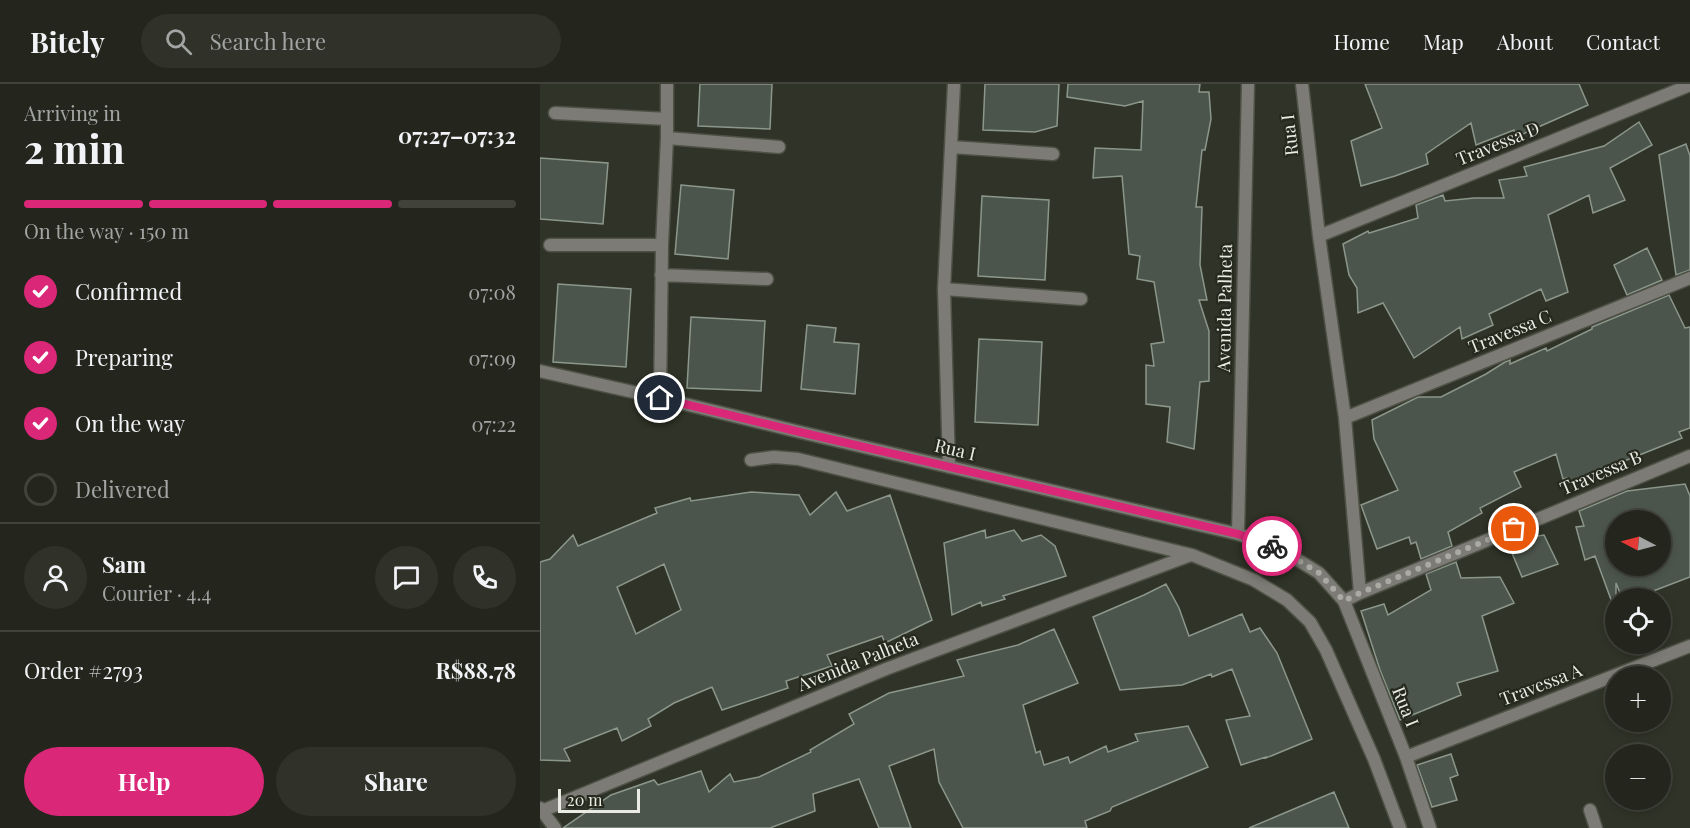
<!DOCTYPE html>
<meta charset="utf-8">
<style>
:root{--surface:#24261d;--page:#30322a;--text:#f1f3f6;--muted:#a3a5a4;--line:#41433b;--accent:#db2777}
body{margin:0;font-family:"Playfair Display",serif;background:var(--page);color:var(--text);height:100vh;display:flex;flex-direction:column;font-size:22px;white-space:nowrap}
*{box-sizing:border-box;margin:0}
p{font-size:20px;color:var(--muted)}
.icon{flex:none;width:33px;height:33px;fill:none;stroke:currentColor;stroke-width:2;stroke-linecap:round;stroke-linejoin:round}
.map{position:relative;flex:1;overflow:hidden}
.panel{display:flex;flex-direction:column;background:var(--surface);width:540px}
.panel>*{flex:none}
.needle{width:39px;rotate:276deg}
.buttons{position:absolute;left:1065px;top:426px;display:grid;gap:12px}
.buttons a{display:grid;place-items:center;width:66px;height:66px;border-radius:50%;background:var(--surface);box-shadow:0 3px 9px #0003,0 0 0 2px var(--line);font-size:30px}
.scale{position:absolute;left:18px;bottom:15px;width:82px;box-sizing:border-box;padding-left:6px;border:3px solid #eaece4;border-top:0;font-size:16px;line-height:21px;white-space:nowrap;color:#eaece4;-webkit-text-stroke:4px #26291d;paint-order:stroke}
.pin{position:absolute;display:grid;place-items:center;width:51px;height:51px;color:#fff;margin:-26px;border:3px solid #fff;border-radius:50%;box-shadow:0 2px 6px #0007}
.courier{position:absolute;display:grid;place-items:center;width:60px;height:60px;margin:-30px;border:4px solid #db2777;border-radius:50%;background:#fff;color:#222;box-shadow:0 2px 8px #0007}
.overview em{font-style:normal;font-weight:700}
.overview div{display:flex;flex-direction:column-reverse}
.overview{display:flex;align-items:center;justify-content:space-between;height:102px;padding:0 24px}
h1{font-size:39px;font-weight:700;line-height:45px}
.bar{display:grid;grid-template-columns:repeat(4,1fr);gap:9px 6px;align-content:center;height:72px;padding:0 24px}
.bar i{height:8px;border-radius:4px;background:var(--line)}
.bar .selected{background:var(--accent)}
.bar p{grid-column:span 4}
.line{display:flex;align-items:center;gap:15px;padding:0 24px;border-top:2px solid var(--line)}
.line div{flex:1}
.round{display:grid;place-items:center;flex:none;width:63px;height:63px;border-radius:32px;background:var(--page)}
ol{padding:0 24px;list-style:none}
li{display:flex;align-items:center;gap:18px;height:66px}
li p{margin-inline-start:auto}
li .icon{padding:6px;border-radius:50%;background:var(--accent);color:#fff;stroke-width:4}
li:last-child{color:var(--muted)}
li i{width:33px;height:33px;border:3px solid var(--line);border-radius:50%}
.cta{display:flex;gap:12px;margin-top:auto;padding:12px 24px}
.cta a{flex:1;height:69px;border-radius:36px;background:var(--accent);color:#fff;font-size:24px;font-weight:700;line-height:69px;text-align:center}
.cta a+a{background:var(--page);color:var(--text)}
header{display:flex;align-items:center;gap:36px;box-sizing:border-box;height:84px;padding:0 30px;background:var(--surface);border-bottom:2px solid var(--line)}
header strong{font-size:28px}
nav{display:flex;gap:33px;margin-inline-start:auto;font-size:21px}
.search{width:420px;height:54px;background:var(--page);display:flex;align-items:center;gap:15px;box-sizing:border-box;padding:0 21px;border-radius:33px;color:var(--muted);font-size:22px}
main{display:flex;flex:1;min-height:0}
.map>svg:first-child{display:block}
.building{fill:#4c554b;stroke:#8c978c;stroke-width:1.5;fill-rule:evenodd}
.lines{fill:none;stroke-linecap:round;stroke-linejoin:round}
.minor-casing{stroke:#4e5145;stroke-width:15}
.minor{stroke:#7d7b75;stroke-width:12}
.done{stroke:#a9aba2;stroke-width:6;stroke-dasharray:0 10.8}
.route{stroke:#db2777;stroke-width:8}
.labels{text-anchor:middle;stroke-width:4.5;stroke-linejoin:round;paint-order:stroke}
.street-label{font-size:18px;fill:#eaece4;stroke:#26291d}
</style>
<header>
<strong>Bitely</strong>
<div class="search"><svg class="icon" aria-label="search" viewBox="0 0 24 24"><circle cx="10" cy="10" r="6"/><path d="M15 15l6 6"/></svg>Search here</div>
<nav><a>Home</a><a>Map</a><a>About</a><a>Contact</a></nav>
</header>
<main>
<section class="panel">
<div class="overview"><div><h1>2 min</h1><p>Arriving in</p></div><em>07:27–07:32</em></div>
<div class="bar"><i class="selected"></i><i class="selected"></i><i class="selected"></i><i></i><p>On the way · 150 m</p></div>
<ol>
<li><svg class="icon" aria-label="check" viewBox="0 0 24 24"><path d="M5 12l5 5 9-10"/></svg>Confirmed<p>07:08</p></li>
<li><svg class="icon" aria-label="check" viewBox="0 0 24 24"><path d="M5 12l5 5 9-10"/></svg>Preparing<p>07:09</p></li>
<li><svg class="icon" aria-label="check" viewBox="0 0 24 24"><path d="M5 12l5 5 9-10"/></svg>On the way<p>07:22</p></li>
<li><i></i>Delivered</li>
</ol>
<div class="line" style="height:108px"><a class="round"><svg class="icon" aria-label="person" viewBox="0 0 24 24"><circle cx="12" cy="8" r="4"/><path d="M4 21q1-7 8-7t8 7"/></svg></a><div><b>Sam</b><p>Courier · 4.4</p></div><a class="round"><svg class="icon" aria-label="chat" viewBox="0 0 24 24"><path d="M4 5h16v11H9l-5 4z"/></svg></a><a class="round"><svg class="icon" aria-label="phone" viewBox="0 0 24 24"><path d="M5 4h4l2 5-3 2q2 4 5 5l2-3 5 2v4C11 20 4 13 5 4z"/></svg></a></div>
<div class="line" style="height:78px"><div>Order #2793</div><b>R$88.78</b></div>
<div class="cta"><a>Help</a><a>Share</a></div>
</section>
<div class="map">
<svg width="1150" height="744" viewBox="0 0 1150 744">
<rect width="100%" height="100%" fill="#303327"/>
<path class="building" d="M160 0H232L230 45 158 42Z
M445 0H519L517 42 495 48 443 46Z
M528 0H660L659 8H669L671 35 665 66H662L656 123H662L660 181 667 216H659L669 247V297L660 298 654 365 627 358 630 323 606 320V281L614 282 611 260 624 258 614 198 597 195 600 172 589 170 582 92 553 94 555 64 601 66 603 17 585 22 527 13Z
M825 0H1039L1048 21 976 53 974 46 936 61 931 39 886 70 888 80 855 92 821 102 811 57 842 44Z
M1099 38 1112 61 1070 84 1085 116 1053 129 1049 111 1008 131 1028 208 1006 217 1001 205 949 230 953 241 922 255 920 243 874 274 843 219 818 229 817 204 809 191 803 160 828 147 829 149 878 134 876 121 903 111 905 117 934 114H964L959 96 987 92 984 83 1064 62Z
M1146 60 1150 72V186L1136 191 1119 71Z
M0 74 68 79 63 140 0 135Z
M141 101 194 106 188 175 135 170Z
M442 112 509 116 505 196 438 192Z
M1107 164 1122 196 1087 211 1074 181Z
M18 200 91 205 86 283 13 278Z
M1129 211 1145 244 1150 243V344L1139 348 1142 354 1029 399 1027 394 1023 395 1016 370 974 388 981 403 940 424 942 429 908 448 912 462 881 475 876 458 871 460 869 453 837 465 821 421 858 406 834 355 832 336 878 313H901L946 290 965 278 970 276V280L1006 264 1007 267 1052 245V243Z
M151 233 225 237 221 307 147 304Z
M267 241 296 244 294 258 319 260 315 310 261 305Z
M439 255 502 258 498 341 435 338Z
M1145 400 1150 412V493L1108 509 1110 514H1082L1076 499V520L1073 521 1055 472 1045 476 1036 443 1044 442 1039 427 1087 407ZM1076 436H1120V482H1076Z
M211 408 259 411 270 431 296 408 307 427 350 411 392 536 345 559 342 552 287 571 292 582 246 597 248 604 182 626 172 603 134 619 108 635 111 642 82 657 77 644 24 665 30 677 0 676V478L10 475 33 451 38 462 117 429 115 424 150 414 151 417ZM124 480 141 526 96 550 77 503Z
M445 446 446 454 474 446 482 457 501 451 515 462 526 492 463 512 465 515 442 522 441 518 412 531 404 459Z
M1004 451 1018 480 982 493 967 457Z
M916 478 921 494 960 493 974 519 942 532 958 587 917 599 921 611 860 636 840 586 821 527 844 520 848 531 891 506 886 490Z
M626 500 639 524 649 552 702 530 710 548 720 544 737 569 772 655 726 674V673L701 681 686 636 710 632 692 585 672 593 671 590 642 601 580 606 553 533 604 511Z
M514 545 538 599 483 621 496 669 500 667 504 681 528 673 530 679 566 662 568 668 598 657 595 650 648 642 668 683 572 723 570 727 545 737 547 744H423L399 698 394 665 349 682 371 744H339L319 695 273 710 275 727 230 744H23L71 711 114 696 118 701 161 687 169 708 190 690 194 698 219 693 271 668 270 666 314 640 309 630 349 609 424 592 417 576 478 561Z
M911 670 918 691 910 694 917 716 892 723 877 681Z
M794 708 809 744H709Z"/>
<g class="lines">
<g class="minor-casing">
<path id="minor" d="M762 0 779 152 805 334 820 509 804 517
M15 29 127 35
M127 54 239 63
M411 63 513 70
M779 152 1150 1
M10 161H122
M121 191 227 195
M404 205 541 215
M0 287 120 314 264 349 698 450 740 465 779 489 804 517 866 673 890 744
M120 314 122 161 127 54V0
M805 334 1150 194
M211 376 234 373 258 375 652 471 714 496 747 516 770 538 786 566 834 675 860 744
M409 383 404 205 414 0
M698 450 708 0
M820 509 1150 372
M866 673 1150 562
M0 724 15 744
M1050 726 1056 744
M2 727 346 585 651 471"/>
</g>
<use href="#minor" class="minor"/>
</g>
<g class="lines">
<path class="done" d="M732 462 740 465 779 489 804 517 820 509 974 445"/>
<path class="route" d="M120 314 264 349 698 450 732 462"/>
</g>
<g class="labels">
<g class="street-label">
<text transform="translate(750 51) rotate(-96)" y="6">Rua I</text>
<text transform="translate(958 60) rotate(-22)" y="6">Travessa D</text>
<text transform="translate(685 224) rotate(-89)" y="6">Avenida Palheta</text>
<text transform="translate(970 248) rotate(-22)" y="6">Travessa C</text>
<text transform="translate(415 366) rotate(13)" y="6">Rua I</text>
<text transform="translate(1061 389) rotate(-23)" y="6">Travessa B</text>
<text transform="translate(318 578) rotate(-22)" y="6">Avenida Palheta</text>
<text transform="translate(1001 601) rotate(-21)" y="6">Travessa A</text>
<text transform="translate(865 623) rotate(68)" y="6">Rua I</text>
</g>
</g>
</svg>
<div class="buttons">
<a><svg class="needle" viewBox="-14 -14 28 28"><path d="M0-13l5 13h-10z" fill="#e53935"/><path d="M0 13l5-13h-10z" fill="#a3a5a4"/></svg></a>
<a><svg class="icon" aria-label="locate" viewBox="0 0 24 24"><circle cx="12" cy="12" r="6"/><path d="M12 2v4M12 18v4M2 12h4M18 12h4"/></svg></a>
<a>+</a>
<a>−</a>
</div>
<div class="scale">20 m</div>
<div class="pin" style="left:974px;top:445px;background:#ea580c"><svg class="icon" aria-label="bag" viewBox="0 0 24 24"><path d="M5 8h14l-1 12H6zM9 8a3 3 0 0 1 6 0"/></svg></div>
<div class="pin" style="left:120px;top:314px;background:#1f2937"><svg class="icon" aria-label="home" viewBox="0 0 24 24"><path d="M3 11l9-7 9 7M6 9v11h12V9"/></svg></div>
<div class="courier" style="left:732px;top:462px"><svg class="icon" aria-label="bike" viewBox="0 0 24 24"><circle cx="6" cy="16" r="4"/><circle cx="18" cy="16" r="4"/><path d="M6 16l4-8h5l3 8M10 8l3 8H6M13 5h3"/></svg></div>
</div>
</main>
